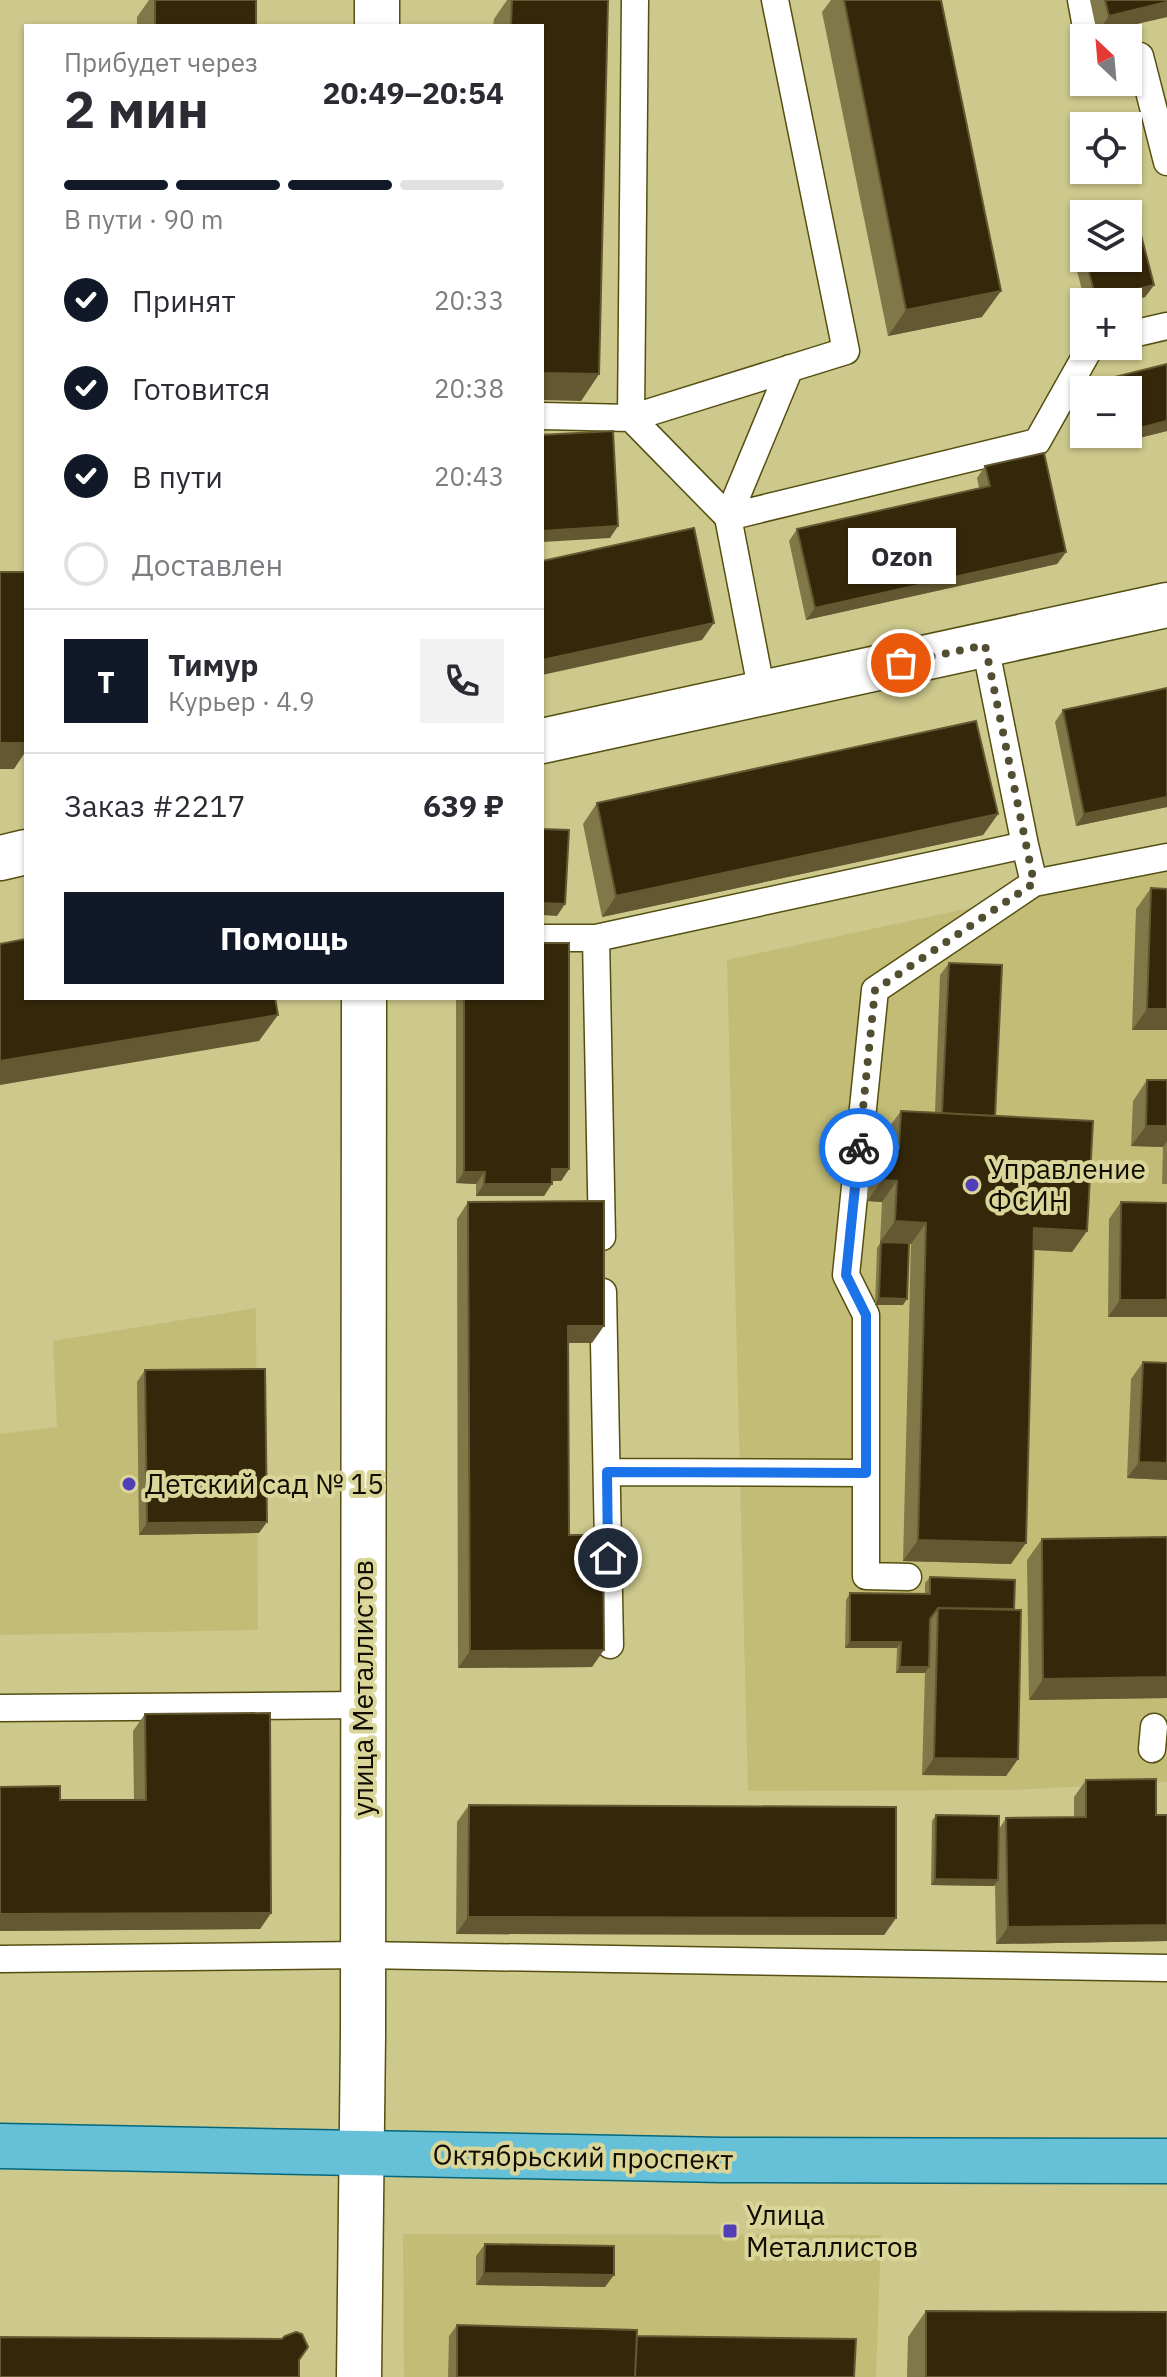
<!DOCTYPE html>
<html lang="ru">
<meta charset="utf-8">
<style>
:root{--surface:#fff;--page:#f2f2f3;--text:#2b2b33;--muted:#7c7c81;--line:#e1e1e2;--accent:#111827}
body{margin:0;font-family:"IBM Plex Sans",sans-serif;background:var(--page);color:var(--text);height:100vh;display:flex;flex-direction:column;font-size:30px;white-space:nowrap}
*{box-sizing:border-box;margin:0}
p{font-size:26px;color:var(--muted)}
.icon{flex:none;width:44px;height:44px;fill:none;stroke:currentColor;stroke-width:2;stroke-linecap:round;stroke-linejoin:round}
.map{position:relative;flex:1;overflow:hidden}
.sheet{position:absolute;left:24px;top:24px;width:520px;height:976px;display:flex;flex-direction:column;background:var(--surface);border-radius:0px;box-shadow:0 2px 6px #0004}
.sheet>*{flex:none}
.needle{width:52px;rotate:334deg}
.controls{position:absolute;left:1070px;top:24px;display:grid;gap:16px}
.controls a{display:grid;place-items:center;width:72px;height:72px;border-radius:0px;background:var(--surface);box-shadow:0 2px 6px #0004;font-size:40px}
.pin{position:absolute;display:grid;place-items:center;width:68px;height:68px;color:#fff;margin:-34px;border:4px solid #fff;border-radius:50%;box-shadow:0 2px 8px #0007}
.courier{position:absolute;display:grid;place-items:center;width:80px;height:80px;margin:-40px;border:6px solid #1a73e8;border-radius:50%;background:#fff;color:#222;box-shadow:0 2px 10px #0007}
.bubble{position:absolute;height:56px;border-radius:0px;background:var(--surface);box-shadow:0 2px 6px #0004;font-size:26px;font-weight:800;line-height:56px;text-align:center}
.headline em{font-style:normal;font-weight:800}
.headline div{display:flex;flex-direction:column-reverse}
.headline{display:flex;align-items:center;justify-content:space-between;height:136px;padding:0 40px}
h1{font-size:52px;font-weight:800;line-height:60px}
.bar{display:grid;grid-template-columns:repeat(4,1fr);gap:12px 8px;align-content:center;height:96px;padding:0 40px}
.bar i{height:10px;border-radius:6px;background:var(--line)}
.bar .current{background:var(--accent)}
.bar p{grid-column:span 4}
.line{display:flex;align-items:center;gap:20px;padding:0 40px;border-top:2px solid var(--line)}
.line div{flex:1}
.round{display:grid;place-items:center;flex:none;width:84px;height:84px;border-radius:0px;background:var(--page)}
ol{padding:0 40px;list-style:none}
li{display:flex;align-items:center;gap:24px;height:88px}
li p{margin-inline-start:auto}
li .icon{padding:8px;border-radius:50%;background:var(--accent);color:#fff;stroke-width:4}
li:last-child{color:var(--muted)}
li i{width:44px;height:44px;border:4px solid var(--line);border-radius:50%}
.primary-button{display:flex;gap:16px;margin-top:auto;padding:16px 40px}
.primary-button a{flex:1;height:92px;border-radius:0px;background:var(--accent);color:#fff;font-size:32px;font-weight:800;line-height:92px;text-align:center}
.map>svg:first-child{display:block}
.built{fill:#c2bc77}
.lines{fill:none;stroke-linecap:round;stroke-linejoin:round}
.lane-casing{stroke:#554f11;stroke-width:29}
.street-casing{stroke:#554f11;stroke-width:47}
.primary-casing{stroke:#05677c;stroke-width:47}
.lane{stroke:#fff;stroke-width:26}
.street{stroke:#fff;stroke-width:44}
.primary{stroke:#66c1d8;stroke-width:44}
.wall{fill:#81784a}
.shaded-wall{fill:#635831}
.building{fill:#35280a;stroke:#635831;stroke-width:2}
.done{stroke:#524e31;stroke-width:8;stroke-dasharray:0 14.4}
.route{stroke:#1a73e8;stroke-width:10}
.poi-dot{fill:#523fb7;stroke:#dad598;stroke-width:3}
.labels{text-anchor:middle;stroke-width:8;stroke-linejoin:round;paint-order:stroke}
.poi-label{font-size:28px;fill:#0f0d00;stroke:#dad598;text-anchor:start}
.street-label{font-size:28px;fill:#0f0d00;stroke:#dad598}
</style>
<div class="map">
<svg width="1167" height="2377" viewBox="0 0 1167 2377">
<rect width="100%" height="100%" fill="#cdc88b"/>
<path class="built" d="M1167 866V1782L1010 1790 748 1791 727 960Z
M256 1308 258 1630 0 1635V1434L57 1427 53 1341Z
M403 2234 881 2235 876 2377H404Z"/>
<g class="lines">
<g class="lane-casing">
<path id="lane" d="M775 0 846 351 631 418 728 517 790 368
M1081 0 1088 38
M1128 57 1140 56 1167 162
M1128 335 1167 326
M542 416 631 418 635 0
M985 645 1025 845
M762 693 728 517 1037 442 1091 346
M1034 883 1167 857
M542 938H596L602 1237
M596 938 1025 845 1034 883 875 990 846 1275 866 1315V1576L908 1577
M603 1292 610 1645
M607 1472 866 1473
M0 1708 363 1705
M1152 1749 1154 1727
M0 1959 361 1955 1167 1968"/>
</g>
<g class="street-casing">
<path id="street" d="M377 26V0
M542 741 1167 605
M0 858 26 852
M359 2377 363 2035 364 998"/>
</g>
<g class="primary-casing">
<path id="primary" d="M0 2146 723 2160 1167 2161"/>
</g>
<use href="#lane" class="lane"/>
<use href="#street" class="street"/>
<use href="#primary" class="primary"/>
</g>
<path class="wall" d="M149 0H256V26H137V17Z
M507 0H608L599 374 581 401 542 26H493L494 19Z
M831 0H941L982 317 888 336 822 12Z
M1090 0H1167V17L1097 33Z
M1084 251V258H1128L1154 285 1145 297 1125 302H1085L1075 263Z
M1167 364V431L1119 443 1117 434H1128V390L1106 389 1115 377Z
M985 466 1066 552 1057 564 806 620 789 541 797 529 979 488 977 478Z
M1167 688V807L1076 826 1055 722 1063 710Z
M597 803 998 814 983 835 602 917 583 824Z
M1151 888 1167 889V1030H1132L1136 909Z
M949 963 995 1116 1087 1231 1072 1252 1034 1250 1011 1564 903 1561 911 1244H909L903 1305H875L877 1248 881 1242H880L882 1202 867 1201 869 1168 883 1147H886V1131L901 1111 935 1112 940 975Z
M456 998H542L569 1169 561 1181H552L544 1196H476V1184L456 1183Z
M1147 1080H1167V1184H1162L1163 1147 1131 1146 1133 1101Z
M468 1202 592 1343H568L569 1535 592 1667 458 1668 457 1219Z
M1121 1202 1167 1317H1108L1109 1219Z
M1143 1362 1167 1480 1127 1478 1131 1379Z
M145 1370 259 1533 139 1535 137 1382Z
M1167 1537V1698L1029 1700 1027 1560 1042 1539Z
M930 1577 1014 1609 1018 1759 1006 1776 922 1775 925 1673H896L897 1648H845L846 1600 850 1593 925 1594V1583Z
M145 1714 271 1913 260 1929 0 1931V1787L60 1800H134L133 1731Z
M1086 1780 1156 1815H1167V1941L996 1944 995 1884 994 1886 931 1885 932 1821 936 1815 999 1829 1006 1818 1074 1817V1797Z
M469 1805 896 1918 884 1935 456 1934 457 1822Z
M485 2244 605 2287 476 2285V2256Z
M926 2311 1167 2377H907L908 2337Z
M457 2325 637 2336 854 2377H448L449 2336Z"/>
<path class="shaded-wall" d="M1167 2V17L1097 33 1109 16Z
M1154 285 1145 297 1125 302H1094L1096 299Z
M1001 291 982 317 888 336 906 310Z
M542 373 599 374 581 401 542 400Z
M1167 421V431L1119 443 1126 434H1128V431Z
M618 526 610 538 542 542V531Z
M1066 552 1057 564 806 620 815 608Z
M714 623 702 640 542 675V660Z
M0 743H26V751L14 769H0Z
M1167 797V807L1076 826 1084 814Z
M998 814 983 835 602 917 616 896Z
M542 903 565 904 557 916 542 915Z
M1147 1009H1167V1030H1132Z
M278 1015 259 1041 0 1085V1061Z
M1146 1126H1167V1141L1163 1147 1131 1146Z
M552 1169H569L561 1181H543Z
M464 1172H485L476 1184 456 1183Z
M882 1180 897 1181 882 1202 867 1201Z
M484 1184H552L544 1196H476Z
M895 1221 926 1223 911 1244 880 1242Z
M1034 1228 1087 1231 1072 1252 1020 1249Z
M879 1298 907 1299 903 1305H875Z
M1120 1300H1167V1317H1108Z
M568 1326H604L592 1343H557Z
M1139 1462 1167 1463V1480L1127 1478Z
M267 1522 259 1533 139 1535 147 1523Z
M918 1540 1026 1543 1011 1564 903 1561Z
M850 1642H901L897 1648H845Z
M604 1650 592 1667 458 1668 470 1651Z
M900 1667H929L925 1673H896Z
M1167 1677V1698L1029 1700 1043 1679Z
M934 1758 1018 1759 1006 1776 922 1775Z
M935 1879 998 1880 994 1886 931 1885Z
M271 1913 260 1929 0 1931V1914Z
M468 1917 896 1918 884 1935 456 1934Z
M1167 1925V1941L996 1944 1008 1927Z
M484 2273 614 2275 605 2287 476 2285Z"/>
<path class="building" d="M155 0H256V26H155Z
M512 0H608L599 374 542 373V26H511Z
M844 0H941L1001 291 906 310Z
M1105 0H1167V2L1109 16Z
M1141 235 1154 285 1096 299 1085 258H1128V239Z
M1167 364V421L1128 431V390H1118L1115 377Z
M613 431 618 526 542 531V435Z
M1044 453 1066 552 815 608 797 529 990 486 985 466Z
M694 528 714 623 542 660V561Z
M0 572H26V743H0Z
M1167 688V797L1084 814 1063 710Z
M976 721 998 814 616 896 597 803Z
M542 829 569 830 565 904 542 903Z
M1151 888 1167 889V1009H1147Z
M26 939V998H275L278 1015 0 1061V944Z
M542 943H569V1169H552V1184H484L485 1172H464V998H542Z
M949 963 1002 965 995 1116 942 1113Z
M1147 1080H1167V1126H1146Z
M901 1111 1093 1121 1087 1231 1034 1228 1026 1543 918 1540 926 1223 895 1221 897 1181 882 1180 883 1147 899 1148Z
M604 1201V1326H568L569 1535H603L604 1650 470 1651 468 1202Z
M1121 1202 1167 1203V1300H1120Z
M881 1242 909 1243 907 1299 879 1298Z
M1143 1362 1167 1363V1463L1139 1462Z
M265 1369 267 1522 147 1523 145 1370Z
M1167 1537V1677L1043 1679 1042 1539Z
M930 1577 1015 1580 1014 1609 938 1608 930 1619 929 1667H900L901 1642H850V1593L930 1594Z
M938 1608 1021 1610 1018 1759 934 1758Z
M270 1713 271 1913 0 1914V1787L60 1786V1800H146L145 1714Z
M1156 1779V1815H1167V1925L1008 1927 1006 1818 1086 1817V1780Z
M469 1805 896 1807V1918L468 1917Z
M936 1815 999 1816 998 1880 935 1879Z
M485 2244 614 2246V2275L484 2273Z
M926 2311 1167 2312V2377H926Z
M457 2325 637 2330 635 2377H457Z
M296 2332 302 2334 308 2347 299 2360V2377H0V2337L282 2339 285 2336Z
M637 2336 856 2339 854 2377H635Z"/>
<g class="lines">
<path class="done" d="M859 1148 875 990 1034 883 985 645 901 663"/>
<path class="route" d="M608 1558 607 1472 866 1473V1315L846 1275 859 1148"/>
</g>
<g class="poi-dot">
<circle cx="972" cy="1185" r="8"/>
<circle cx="129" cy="1484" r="8"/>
<rect x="722" y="2223" width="16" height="16" rx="4"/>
</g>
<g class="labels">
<g class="poi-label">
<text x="988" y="1179">Управление<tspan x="988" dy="32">ФСИН</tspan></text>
<text x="145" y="1494">Детский сад № 15</text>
<text x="746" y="2225">Улица<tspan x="746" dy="32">Металлистов</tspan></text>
</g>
<g class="street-label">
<text transform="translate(363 1688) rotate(-90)" y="10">улица Металлистов</text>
<text transform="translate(583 2157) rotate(1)" y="10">Октябрьский проспект</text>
</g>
</g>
</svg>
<div class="controls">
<a><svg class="needle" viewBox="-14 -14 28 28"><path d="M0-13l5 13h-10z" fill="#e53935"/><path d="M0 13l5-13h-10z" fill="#7c7c81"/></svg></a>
<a><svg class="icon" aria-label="locate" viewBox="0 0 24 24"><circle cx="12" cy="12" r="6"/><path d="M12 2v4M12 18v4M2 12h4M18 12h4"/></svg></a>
<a><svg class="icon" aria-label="layers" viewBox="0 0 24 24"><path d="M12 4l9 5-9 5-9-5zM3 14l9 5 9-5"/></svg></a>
<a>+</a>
<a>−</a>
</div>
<div class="pin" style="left:901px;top:663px;background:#ea580c"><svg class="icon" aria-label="bag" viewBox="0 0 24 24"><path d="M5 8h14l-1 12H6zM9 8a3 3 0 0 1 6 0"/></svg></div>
<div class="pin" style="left:608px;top:1558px;background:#1f2937"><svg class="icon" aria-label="home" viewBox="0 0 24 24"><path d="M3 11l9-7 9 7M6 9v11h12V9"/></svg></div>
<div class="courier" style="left:859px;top:1148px"><svg class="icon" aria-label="bike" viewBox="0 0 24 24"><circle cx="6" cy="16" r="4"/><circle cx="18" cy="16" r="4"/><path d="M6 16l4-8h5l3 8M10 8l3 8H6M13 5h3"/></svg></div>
<div class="bubble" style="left:848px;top:528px;width:108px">Ozon</div>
<section class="sheet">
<div class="headline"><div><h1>2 мин</h1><p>Прибудет через</p></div><em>20:49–20:54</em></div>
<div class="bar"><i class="current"></i><i class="current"></i><i class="current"></i><i></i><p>В пути · 90 m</p></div>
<ol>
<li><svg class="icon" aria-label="check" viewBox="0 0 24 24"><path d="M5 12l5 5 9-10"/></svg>Принят<p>20:33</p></li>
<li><svg class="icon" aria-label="check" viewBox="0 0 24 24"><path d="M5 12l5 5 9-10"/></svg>Готовится<p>20:38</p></li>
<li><svg class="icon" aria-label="check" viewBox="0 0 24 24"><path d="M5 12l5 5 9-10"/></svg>В пути<p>20:43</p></li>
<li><i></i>Доставлен</li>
</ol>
<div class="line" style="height:144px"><b class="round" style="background:var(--accent);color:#fff">Т</b><div><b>Тимур</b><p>Курьер · 4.9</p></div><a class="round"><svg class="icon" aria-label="phone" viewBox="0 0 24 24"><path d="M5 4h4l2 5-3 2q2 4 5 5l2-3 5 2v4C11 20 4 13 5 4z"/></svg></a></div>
<div class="line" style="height:104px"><div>Заказ #2217</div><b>639 ₽</b></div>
<div class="primary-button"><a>Помощь</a></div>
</section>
</div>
